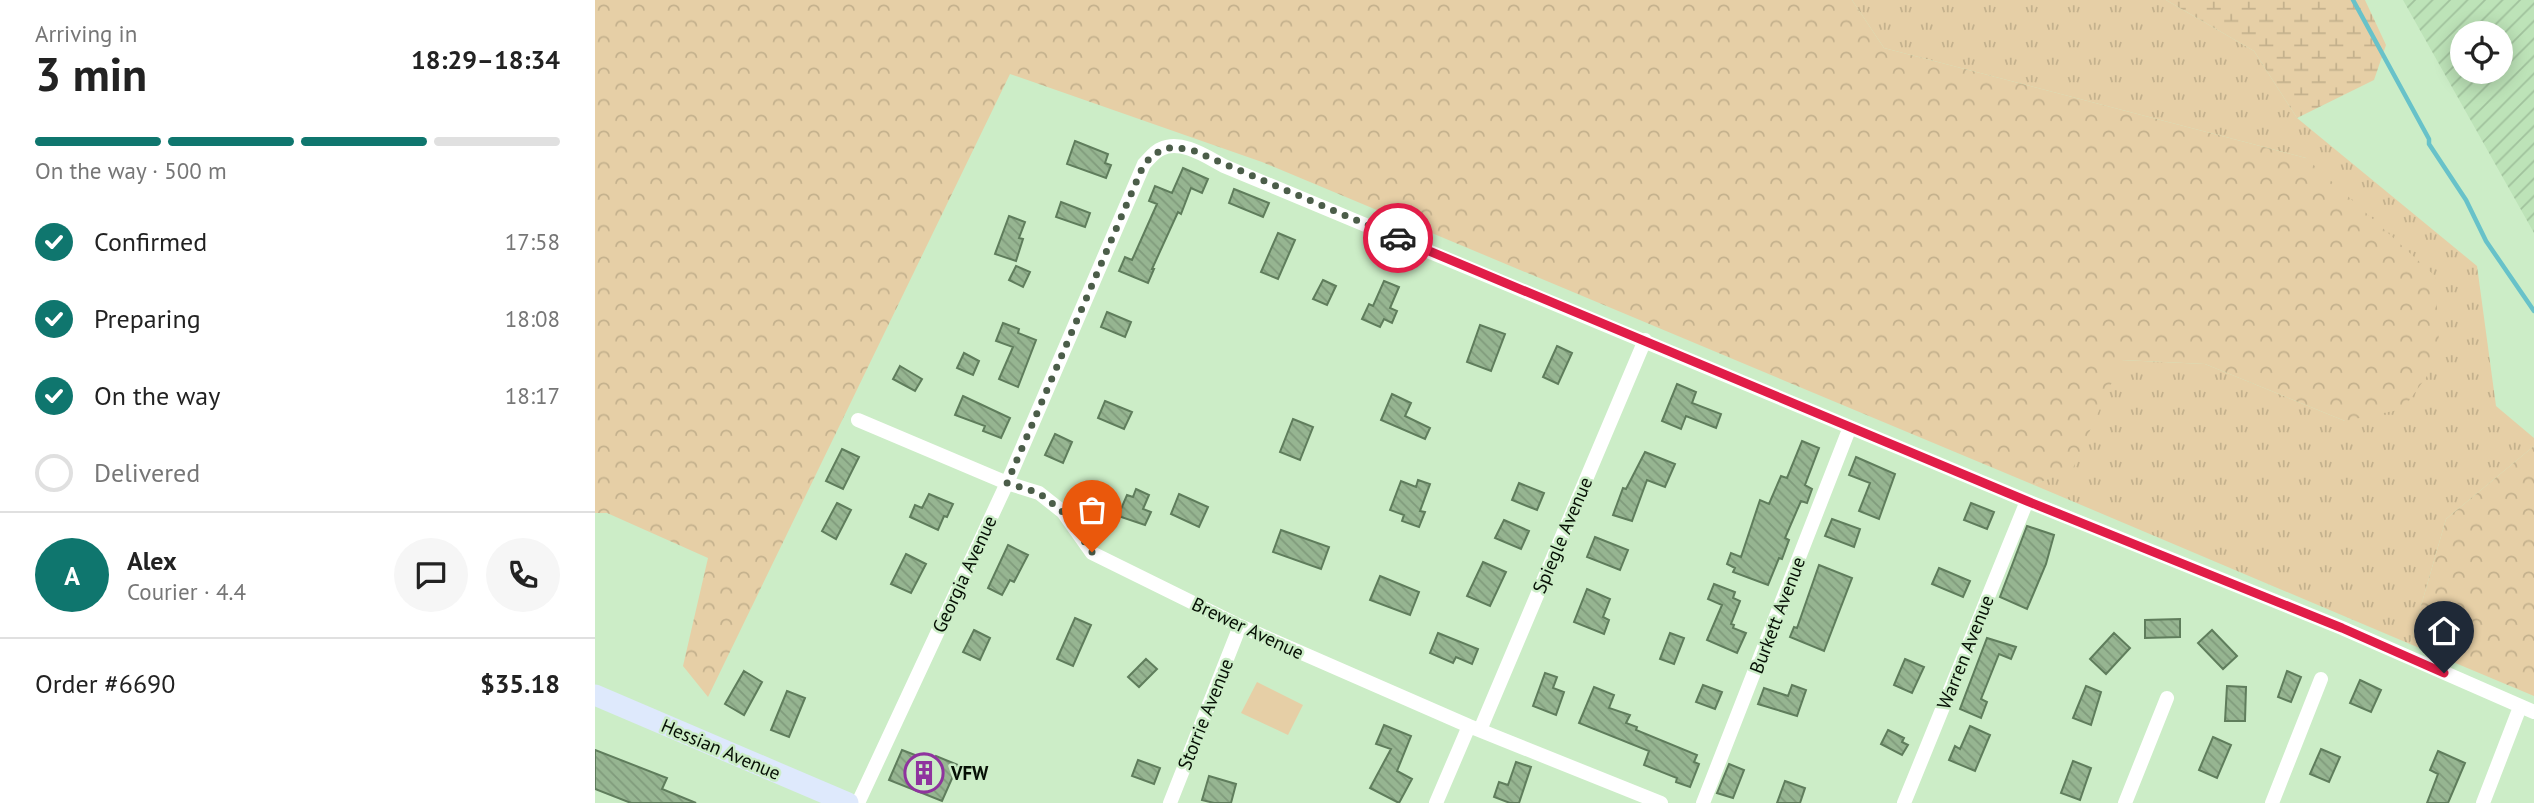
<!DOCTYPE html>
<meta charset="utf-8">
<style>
:root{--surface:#fff;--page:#f6f6f6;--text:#222;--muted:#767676;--line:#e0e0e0;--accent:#0f766e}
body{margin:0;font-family:"PT Sans",sans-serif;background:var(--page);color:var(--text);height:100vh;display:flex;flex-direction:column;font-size:26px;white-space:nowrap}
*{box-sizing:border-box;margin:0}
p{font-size:23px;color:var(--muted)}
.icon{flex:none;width:38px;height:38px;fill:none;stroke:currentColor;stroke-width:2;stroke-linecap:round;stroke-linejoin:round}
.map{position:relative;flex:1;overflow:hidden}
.drawer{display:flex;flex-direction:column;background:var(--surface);width:595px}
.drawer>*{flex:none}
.tools{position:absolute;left:1855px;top:21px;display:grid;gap:14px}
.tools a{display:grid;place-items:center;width:63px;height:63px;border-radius:50%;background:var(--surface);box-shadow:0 4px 18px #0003;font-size:35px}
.pin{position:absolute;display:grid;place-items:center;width:60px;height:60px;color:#fff;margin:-72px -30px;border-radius:50% 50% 50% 0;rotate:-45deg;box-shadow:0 0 7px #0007}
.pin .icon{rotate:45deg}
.courier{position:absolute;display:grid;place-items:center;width:70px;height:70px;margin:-35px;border:5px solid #e11d48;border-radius:50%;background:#fff;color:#222;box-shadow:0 2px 9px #0007}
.summary em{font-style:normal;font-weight:700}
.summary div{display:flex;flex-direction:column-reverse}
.summary{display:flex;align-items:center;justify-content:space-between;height:119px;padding:0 35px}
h1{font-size:46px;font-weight:700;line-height:52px}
.bar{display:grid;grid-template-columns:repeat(4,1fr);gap:10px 7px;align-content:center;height:84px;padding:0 35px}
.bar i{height:9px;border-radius:5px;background:var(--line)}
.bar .active{background:var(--accent)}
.bar p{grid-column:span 4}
.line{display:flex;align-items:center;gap:18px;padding:0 35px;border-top:2px solid var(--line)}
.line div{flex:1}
.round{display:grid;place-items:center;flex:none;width:74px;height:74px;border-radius:37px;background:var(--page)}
ol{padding:0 35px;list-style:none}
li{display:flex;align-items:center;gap:21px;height:77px}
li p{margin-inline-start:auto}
li .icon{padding:7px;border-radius:50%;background:var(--accent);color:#fff;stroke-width:4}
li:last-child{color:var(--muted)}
li i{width:38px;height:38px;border:4px solid var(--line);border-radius:50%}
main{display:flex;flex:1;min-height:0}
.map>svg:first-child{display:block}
.industrial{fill:url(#industrial-furrows);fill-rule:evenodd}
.grass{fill:url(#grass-tufts)}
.forest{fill:url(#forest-crowns)}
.wetland{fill:url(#wetland-marsh)}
.pitch{fill:#e6cfa6}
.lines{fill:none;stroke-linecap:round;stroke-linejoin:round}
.stream{stroke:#68c2c9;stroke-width:4.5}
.building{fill:url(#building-back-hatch);stroke:#5f7d5c;stroke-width:2}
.street{stroke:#fff;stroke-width:14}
.secondary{stroke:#dee9fc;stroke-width:21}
.done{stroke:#4b5d49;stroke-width:7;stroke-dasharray:0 12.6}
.route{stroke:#e11d48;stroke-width:9}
.labels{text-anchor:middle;stroke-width:5;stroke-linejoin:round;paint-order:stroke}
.street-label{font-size:19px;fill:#061005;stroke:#ccedc7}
.poi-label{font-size:19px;font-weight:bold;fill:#061005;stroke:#ccedc7;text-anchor:start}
</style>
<main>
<section class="drawer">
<div class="summary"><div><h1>3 min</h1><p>Arriving in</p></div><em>18:29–18:34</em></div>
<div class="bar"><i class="active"></i><i class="active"></i><i class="active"></i><i></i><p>On the way · 500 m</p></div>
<ol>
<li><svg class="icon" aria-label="check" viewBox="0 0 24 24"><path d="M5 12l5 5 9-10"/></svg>Confirmed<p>17:58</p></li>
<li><svg class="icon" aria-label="check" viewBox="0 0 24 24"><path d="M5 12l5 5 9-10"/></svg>Preparing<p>18:08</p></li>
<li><svg class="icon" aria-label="check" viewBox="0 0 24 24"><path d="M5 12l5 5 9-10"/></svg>On the way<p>18:17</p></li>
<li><i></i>Delivered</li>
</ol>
<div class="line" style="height:126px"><b class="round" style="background:var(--accent);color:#fff">A</b><div><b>Alex</b><p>Courier · 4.4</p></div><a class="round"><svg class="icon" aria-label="chat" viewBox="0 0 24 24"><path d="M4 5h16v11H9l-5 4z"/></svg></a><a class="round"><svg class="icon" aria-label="phone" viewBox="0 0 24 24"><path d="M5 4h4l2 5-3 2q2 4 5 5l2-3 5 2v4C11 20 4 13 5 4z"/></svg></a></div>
<div class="line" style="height:91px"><div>Order #6690</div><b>$35.18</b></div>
</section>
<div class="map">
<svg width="1939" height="803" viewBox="0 0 1939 803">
<defs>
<pattern id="industrial-furrows" width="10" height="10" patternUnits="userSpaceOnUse" patternTransform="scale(1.75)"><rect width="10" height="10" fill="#bde3b8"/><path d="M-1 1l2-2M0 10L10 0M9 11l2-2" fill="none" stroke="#a1c29d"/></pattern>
<pattern id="grass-tufts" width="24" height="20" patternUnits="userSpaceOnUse" patternTransform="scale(1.75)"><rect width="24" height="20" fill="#e6cfa6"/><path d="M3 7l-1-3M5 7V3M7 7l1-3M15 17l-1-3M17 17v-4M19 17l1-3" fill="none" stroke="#c4b18d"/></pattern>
<pattern id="forest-crowns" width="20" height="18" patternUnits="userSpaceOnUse" patternTransform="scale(1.75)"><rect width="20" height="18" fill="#e6cfa6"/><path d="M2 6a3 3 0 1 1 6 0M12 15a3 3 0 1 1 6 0" fill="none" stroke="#c4b18d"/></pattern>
<pattern id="wetland-marsh" width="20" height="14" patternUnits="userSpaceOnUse" patternTransform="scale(1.75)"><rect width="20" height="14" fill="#e6cfa6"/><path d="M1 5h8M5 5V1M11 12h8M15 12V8" fill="none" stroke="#c4b18d"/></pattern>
<pattern id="building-back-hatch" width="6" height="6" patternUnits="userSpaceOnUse" patternTransform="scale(1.75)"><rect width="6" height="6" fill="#96b591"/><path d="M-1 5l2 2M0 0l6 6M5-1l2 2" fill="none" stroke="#809b7c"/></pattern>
</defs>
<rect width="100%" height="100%" fill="#ccedc7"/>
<path class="industrial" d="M1808 0H1939V233ZM1867 33H1906V72H1867Z"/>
<path class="grass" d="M1257 0H1571L1659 51 1702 118 1882 266 1901 406 1939 438V446L1851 519 1815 644 1439 485 1478 467 1526 360 1610 364 1750 421 1711 158 1289 48Z"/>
<path class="forest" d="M0 0H1257L1289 48 1711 158 1840 276 1845 358 1808 409 1750 421 1610 364 1527 360 1478 468 1439 485 667 162 415 74 113 697 88 666 113 558 12 513H0Z
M1939 446V696L1815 644 1851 519Z"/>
<path class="wetland" d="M1571 0H1770L1791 45 1779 80 1702 118 1659 51Z"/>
<path class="pitch" d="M662 682 708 705 693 735 646 713Z"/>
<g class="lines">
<path class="stream" d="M1758 0 1834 139V144L1871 200 1891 241 1939 311"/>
</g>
<path class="building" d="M480 141 513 154 510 163 516 165 511 178 472 164Z
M588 168 613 179 607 193 596 188 586 214 583 212 557 269H559L553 283 524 271 530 257 537 260 562 204 554 201 560 186 577 193Z
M639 189 674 203 668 217 634 203Z
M466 202 495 213 490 227 461 217Z
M414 216 430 222 424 238 428 239 421 261 400 254Z
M683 233 700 240 683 279 666 272Z
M421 266 435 272 428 287 414 280Z
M728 280 741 286 732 305 718 299Z
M789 281 804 287 795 308 802 311 797 323 789 319 785 327 767 319 774 304 778 306Z
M512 312 536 322 530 337 506 327Z
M408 323 424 329 423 333 441 340 423 387 404 379 418 347 401 341Z
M885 325 910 334 896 371 872 362Z
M962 346 977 353 963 384 948 377Z
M369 353 384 361 378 375 362 368Z
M305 366 327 379 320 391 298 379Z
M1082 384 1101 392 1097 403 1126 414 1121 428 1091 416 1086 429 1067 421Z
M797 394 816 403 810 416 835 428 830 439 786 420Z
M368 396 415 418 406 438 388 431 390 426 360 415Z
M510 401 537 412 529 429 503 418Z
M698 419 718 427 705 460 685 452Z
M460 434 477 442 468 463 450 455Z
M1207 441 1224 448 1210 485 1217 489 1212 503 1206 501 1190 538 1194 540 1187 559 1184 558 1173 585 1138 572 1140 568 1132 564 1136 553 1146 557 1165 500 1174 504 1186 476 1192 478Z
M247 449 264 457 248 489 231 481Z
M1050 452 1080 464 1070 487 1052 480 1037 521 1018 515 1028 488 1031 489Z
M1261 457 1300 474 1284 519 1264 511 1275 483 1254 475Z
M823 480 835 484 825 511 830 512 824 527 807 521 809 515 795 510 806 481 821 487Z
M924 483 949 493 942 510 917 500Z
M541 489 554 495 548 509 556 512 550 525 523 516 532 495 538 497Z
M334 494 358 504 352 517 349 516 343 530 315 517 320 505 327 508Z
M584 494 613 507 604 527 576 514Z
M242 503 256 510 241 539 227 531Z
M1376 503 1399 512 1392 529 1369 520Z
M1237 519 1265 529 1259 547 1230 536Z
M909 520 934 531 926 549 900 538Z
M1432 526 1459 535 1451 564 1432 609 1405 597Z
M686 530 734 547 726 569 678 552Z
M1000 537 1033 550 1025 570 992 557Z
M413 545 433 555 419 582 415 580 407 595 393 588Z
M311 554 331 564 316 593 296 584Z
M888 562 911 572 895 606 872 596Z
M1224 565 1257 578 1229 651 1195 637 1199 627 1202 628Z
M1344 568 1375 581 1368 597 1337 584Z
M785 576 824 592 815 615 775 600Z
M1119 584 1140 592 1138 598 1145 601 1136 624 1139 625 1138 628 1151 633 1142 653 1112 640 1127 605 1113 599Z
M992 589 1015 599 1008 617 1014 620 1009 634 979 622Z
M480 618 496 625 478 666 462 659Z
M1585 619V637L1550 638V620Z
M379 630 395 638 385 660 368 652Z
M1617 630 1642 656 1628 669 1603 643Z
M843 633 883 649 877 664 861 657 858 663 835 653Z
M1075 633 1089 638 1079 664 1065 659Z
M1519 633 1535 648 1511 674 1495 659Z
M1392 638 1421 647 1416 659 1404 654 1386 699 1392 702 1386 718 1365 709Z
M551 659 562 669 544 687 533 677Z
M1310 659 1329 667 1317 693 1299 685Z
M149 671 167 682 149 715 130 704Z
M1692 671 1706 677 1696 702 1683 697Z
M950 673 962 677 958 688 969 692 961 715 938 706Z
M1765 680 1786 690 1776 712 1755 703Z
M1108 685 1127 692 1120 709 1101 702Z
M1197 685 1211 690 1202 716 1163 704 1169 688 1193 696Z
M1491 686 1506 692 1496 725 1478 718Z
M1632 686 1651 687 1650 721H1630Z
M999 687 1019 695 1014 708 1035 715 1031 723 1042 727 1041 730 1102 755 1099 762 1104 764 1095 787 1081 782 1082 778 1049 765 1054 751 984 723Z
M192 691 210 698 194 737 176 730Z
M789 725 816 736 802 771 817 779 804 803 775 788 796 749 781 744Z
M1375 726 1395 735 1380 771 1354 760 1360 746 1365 749Z
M1293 730 1309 738 1307 742 1313 745 1307 755 1286 744Z
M1618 737 1636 745 1622 778 1604 770Z
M1726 749 1745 757 1734 782 1715 774Z
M0 750 72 778 67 789 101 803H36L0 789Z
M307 750 338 762 341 756 363 765 347 801 294 780Z
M1843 751 1870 763 1853 803H1832L1843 774 1835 770Z
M543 760 565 768 559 784 537 776Z
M1478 761 1496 768 1485 800 1466 793Z
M921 762 936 767 924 803H915L899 797 904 782 913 785Z
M1134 764 1149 770 1138 798 1122 793Z
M614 776 641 784 636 803H619L607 800Z
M1190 781 1210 788 1205 803H1182Z"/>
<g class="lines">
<path class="street" d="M263 420 412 483 444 493 468 512 497 553 645 626 874 726 1066 803
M885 730 1050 340
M263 803 412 483 549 164C554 159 560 151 566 149 586 139 612 157 629 166L1432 501 1747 628 1939 712
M575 803 645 626
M841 803 874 726
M1108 803 1255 427
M1309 803 1432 501
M1530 803 1572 698
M1677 803 1726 679
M1888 803 1925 707"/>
<path class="secondary" d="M0 695 253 803"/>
</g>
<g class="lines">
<path class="done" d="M497 552 468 512 444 493 412 483 549 164C568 146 572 146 597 150L803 238"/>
<path class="route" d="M803 238 1432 501 1747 628 1849 673"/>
</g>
<defs>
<g id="building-ring" transform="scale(2.0125)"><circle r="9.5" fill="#ccedc7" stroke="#8f339e" stroke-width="1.5"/><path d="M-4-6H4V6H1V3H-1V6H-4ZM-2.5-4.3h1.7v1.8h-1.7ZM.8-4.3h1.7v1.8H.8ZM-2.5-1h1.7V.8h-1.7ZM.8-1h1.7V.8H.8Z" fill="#8f339e"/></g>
</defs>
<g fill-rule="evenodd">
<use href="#building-ring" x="329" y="773"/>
</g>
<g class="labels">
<g class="street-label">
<text transform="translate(967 535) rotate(-67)" y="7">Spiegle Avenue</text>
<text transform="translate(369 574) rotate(-65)" y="7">Georgia Avenue</text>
<text transform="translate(1182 615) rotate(-69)" y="7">Burkett Avenue</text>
<text transform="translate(653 628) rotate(25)" y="7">Brewer Avenue</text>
<text transform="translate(1370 652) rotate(-68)" y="7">Warren Avenue</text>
<text transform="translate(610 714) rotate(-68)" y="7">Storrie Avenue</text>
<text transform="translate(126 749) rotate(23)" y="7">Hessian Avenue</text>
</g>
<g class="poi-label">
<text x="356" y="780">VFW</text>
</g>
</g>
</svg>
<div class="tools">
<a><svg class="icon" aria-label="locate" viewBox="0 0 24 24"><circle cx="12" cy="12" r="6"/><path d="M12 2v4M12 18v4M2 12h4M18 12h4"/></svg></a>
</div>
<div class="pin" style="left:497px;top:552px;background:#ea580c"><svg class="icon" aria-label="bag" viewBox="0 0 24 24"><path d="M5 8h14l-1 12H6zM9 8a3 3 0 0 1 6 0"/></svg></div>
<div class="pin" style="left:1849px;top:673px;background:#1f2937"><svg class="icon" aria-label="home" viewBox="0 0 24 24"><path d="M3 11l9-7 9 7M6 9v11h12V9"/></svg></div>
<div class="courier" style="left:803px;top:238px"><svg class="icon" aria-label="car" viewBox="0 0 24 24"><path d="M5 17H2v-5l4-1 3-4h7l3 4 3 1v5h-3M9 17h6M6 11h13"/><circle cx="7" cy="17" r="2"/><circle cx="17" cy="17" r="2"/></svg></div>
</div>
</main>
